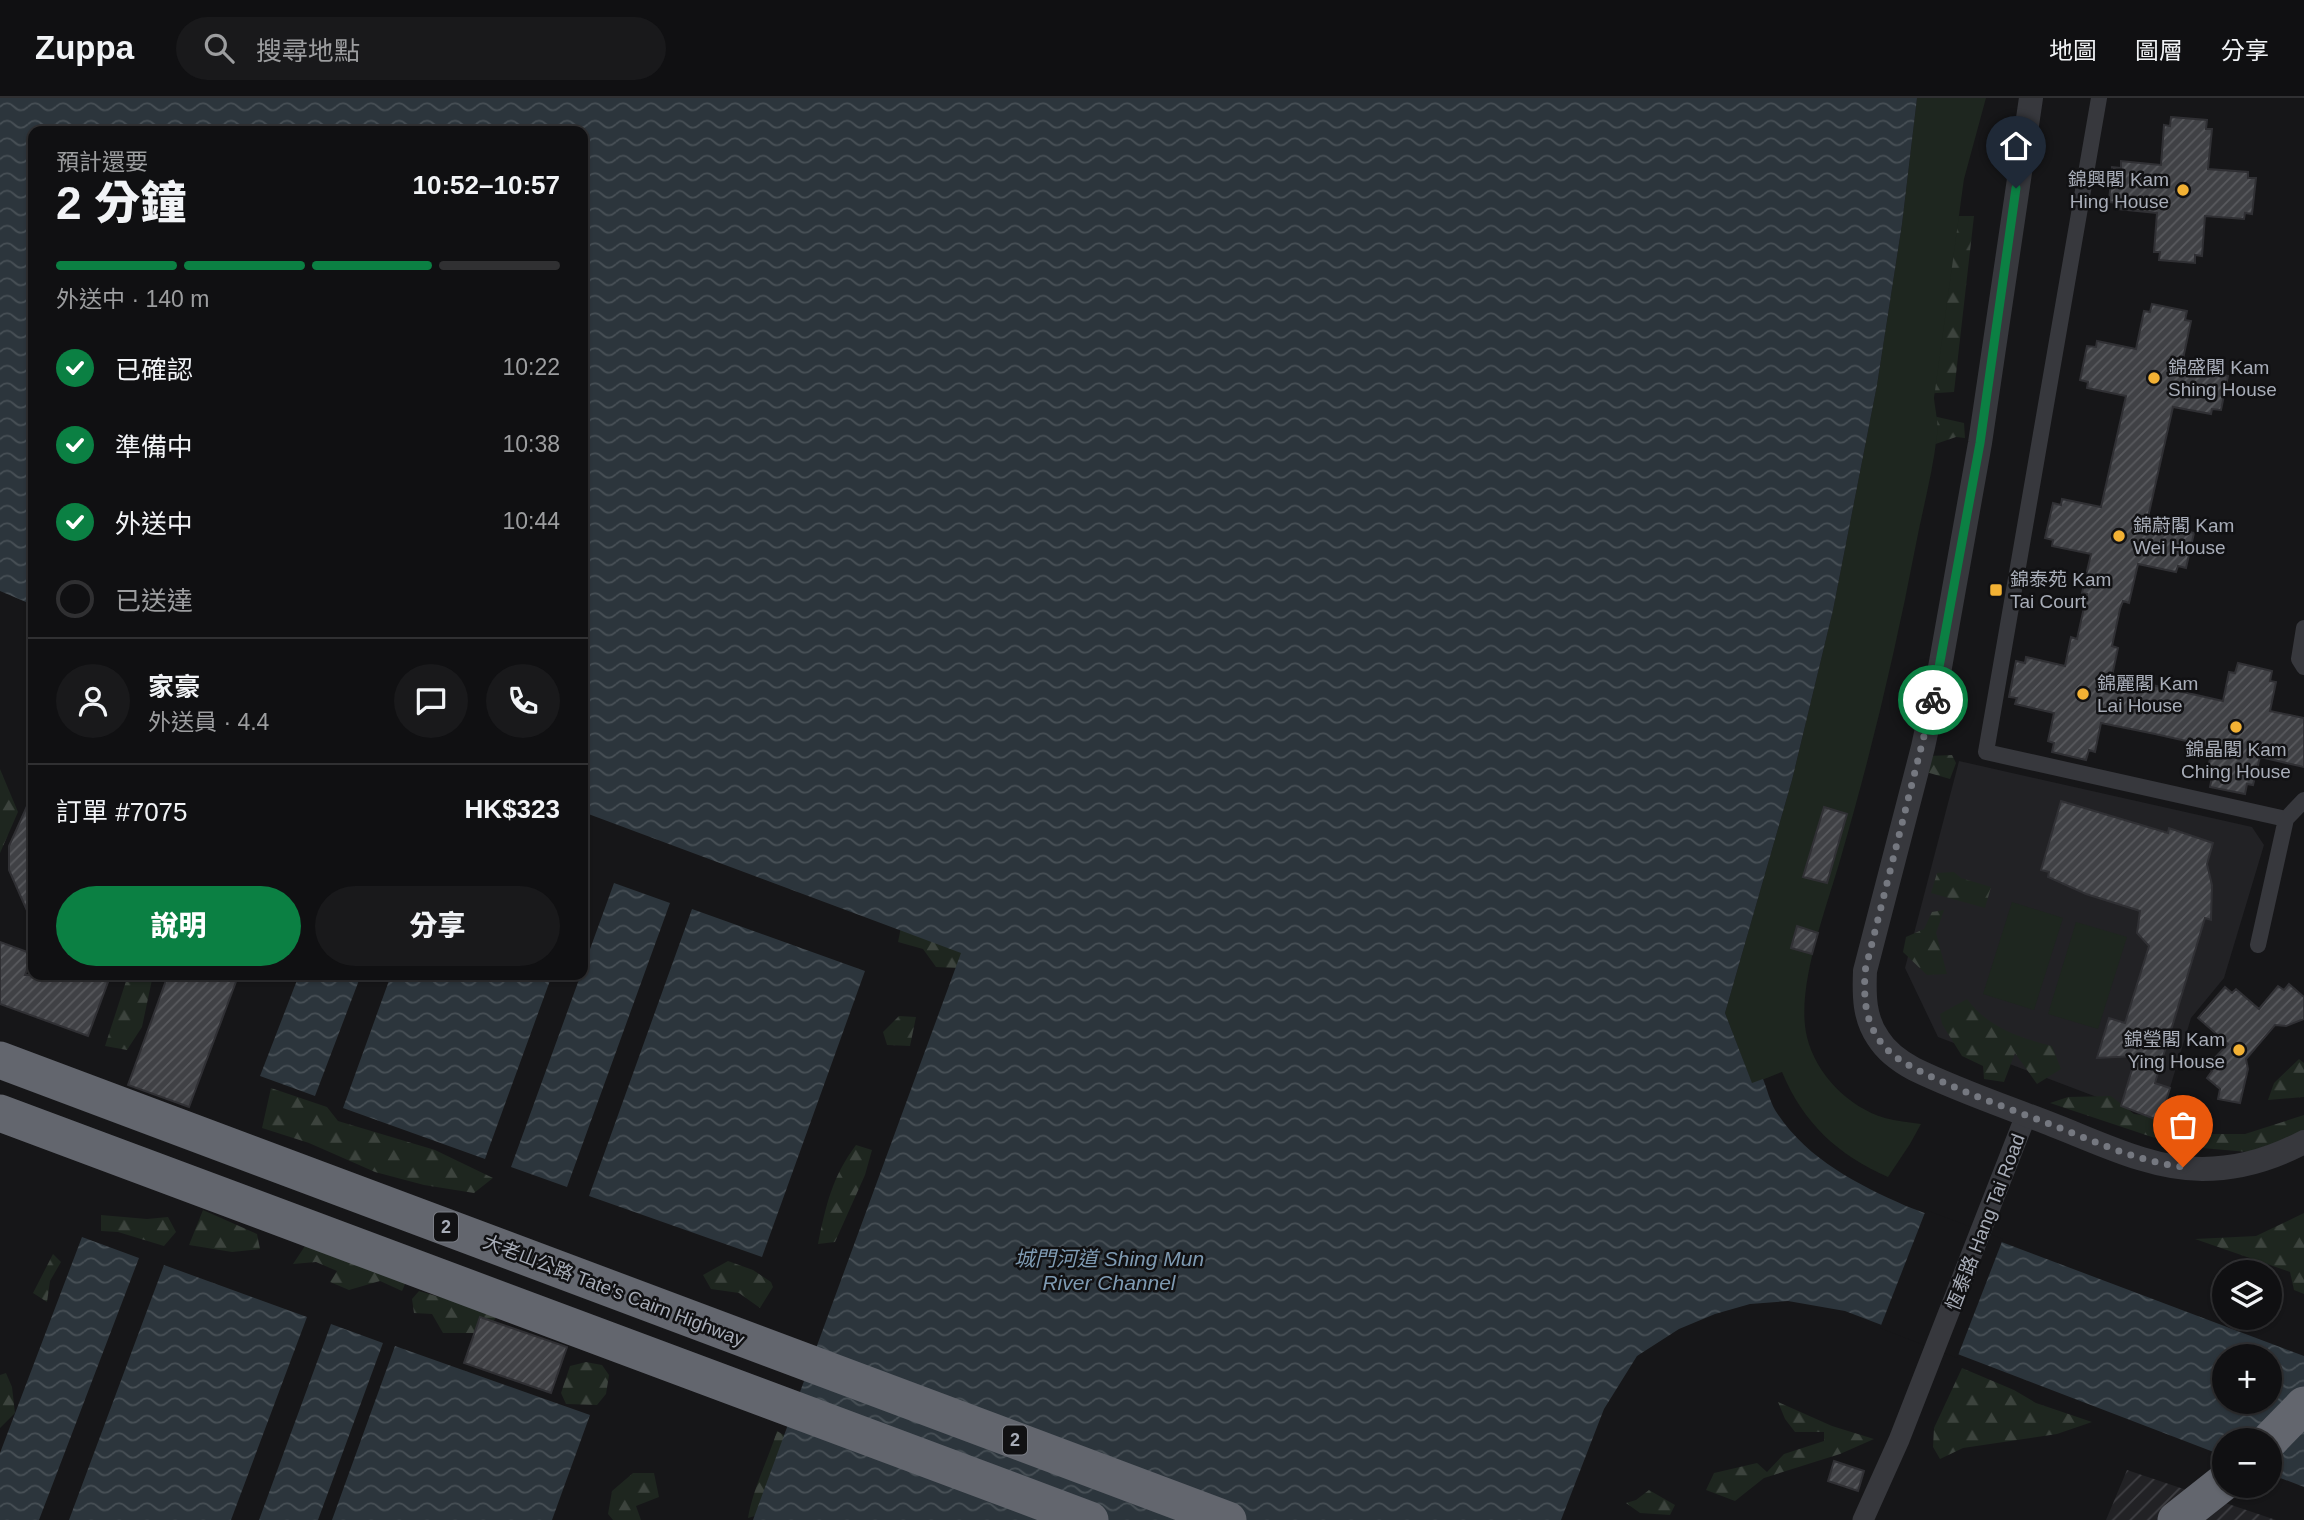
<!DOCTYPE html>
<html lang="zh-TW">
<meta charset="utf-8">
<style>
:root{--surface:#101012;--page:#19191b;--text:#f1f3f6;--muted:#9c9d9f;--line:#303032;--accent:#0b8043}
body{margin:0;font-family:Helvetica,"Noto Sans TC",sans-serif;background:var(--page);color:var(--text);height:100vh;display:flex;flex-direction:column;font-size:26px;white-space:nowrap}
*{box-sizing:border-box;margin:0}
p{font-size:23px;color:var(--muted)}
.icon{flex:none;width:38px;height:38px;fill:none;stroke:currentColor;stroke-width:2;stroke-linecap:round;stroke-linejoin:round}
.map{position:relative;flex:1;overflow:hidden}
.details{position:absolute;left:28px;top:28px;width:560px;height:854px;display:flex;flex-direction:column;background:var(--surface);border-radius:14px;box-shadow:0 2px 5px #0004,0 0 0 2px var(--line)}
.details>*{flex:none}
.tools{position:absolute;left:2212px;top:1162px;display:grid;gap:14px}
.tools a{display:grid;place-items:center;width:70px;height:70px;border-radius:50%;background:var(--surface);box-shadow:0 2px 5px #0004,0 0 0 2px var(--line);font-size:35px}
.pin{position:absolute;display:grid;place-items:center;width:60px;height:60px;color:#fff;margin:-72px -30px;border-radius:50% 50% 50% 0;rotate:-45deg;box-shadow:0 0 7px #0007}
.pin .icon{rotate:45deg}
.courier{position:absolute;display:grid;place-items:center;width:70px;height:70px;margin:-35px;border:5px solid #0b8043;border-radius:50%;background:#fff;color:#222;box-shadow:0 2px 9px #0007}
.summary em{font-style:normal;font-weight:800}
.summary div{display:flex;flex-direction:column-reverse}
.summary{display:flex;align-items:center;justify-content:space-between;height:119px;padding:0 28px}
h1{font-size:46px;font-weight:800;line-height:52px}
.bar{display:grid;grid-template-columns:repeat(4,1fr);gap:10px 7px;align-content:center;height:84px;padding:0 28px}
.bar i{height:9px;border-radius:5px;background:var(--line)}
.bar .current{background:var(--accent)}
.bar p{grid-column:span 4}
.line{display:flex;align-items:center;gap:18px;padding:0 28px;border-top:2px solid var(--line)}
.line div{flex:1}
.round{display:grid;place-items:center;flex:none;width:74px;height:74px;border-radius:37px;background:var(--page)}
ol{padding:0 28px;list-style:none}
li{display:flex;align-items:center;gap:21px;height:77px}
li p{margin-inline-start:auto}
li .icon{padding:7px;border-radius:50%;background:var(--accent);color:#fff;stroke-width:4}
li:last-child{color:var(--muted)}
li i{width:38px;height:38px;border:4px solid var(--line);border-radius:50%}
.primary-button{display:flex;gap:14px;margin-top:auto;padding:14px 28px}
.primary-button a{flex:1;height:80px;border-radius:42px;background:var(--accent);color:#fff;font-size:28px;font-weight:800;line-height:80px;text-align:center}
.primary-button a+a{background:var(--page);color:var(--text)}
header{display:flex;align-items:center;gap:42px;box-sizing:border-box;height:98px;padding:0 35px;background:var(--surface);border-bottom:2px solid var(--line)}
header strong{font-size:33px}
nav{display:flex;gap:38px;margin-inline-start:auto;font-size:24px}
.search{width:490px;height:63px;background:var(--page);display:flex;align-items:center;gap:18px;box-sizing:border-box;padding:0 24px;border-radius:38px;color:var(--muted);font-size:26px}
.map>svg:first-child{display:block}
.built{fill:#222225}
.industrial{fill:url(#industrial-furrows)}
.forest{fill:url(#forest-firs)}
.park{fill:#1e261f}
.water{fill:url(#water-waves);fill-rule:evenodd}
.pier{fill:#161618}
.building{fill:url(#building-hatch);stroke:#303034;stroke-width:2}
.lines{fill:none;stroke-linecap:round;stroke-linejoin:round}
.pedestrian{stroke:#37383d;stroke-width:16}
.minor{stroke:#37383d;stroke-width:21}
.tertiary{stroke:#37383d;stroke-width:24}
.motorway{stroke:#63666e;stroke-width:37}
.done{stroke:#757880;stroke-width:7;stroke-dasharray:0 12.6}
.route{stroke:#0b8043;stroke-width:9}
.poi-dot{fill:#f2b134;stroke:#111113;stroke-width:2.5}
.labels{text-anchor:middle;stroke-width:5;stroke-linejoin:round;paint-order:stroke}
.shield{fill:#111113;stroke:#7b7e86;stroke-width:2}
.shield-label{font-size:18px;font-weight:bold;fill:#a8adb8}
.poi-label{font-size:19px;fill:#a8adb8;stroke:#111113;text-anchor:start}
.street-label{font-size:19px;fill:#a8adb8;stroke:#111113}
.water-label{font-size:21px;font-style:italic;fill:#7f9bb3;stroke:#111113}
</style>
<header>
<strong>Zuppa</strong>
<div class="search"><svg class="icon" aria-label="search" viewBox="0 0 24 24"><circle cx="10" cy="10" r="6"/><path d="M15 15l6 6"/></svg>搜尋地點</div>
<nav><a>地圖</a><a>圖層</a><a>分享</a></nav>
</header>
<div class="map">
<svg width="2304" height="1422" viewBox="0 0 2304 1422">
<defs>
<pattern id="industrial-furrows" width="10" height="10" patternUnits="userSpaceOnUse" patternTransform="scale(1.75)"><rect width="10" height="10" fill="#222225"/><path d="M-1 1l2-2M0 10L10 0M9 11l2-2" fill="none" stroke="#3f3f43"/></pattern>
<pattern id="forest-firs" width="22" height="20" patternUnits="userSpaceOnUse" patternTransform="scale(1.75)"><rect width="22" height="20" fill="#1e261f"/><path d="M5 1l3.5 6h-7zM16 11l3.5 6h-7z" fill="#3c433d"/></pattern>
<pattern id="water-waves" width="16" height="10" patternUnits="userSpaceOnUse" patternTransform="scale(1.75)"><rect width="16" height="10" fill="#2c353c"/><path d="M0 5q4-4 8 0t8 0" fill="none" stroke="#485056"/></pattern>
<pattern id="building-hatch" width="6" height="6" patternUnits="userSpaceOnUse" patternTransform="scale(1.75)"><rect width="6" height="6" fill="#404145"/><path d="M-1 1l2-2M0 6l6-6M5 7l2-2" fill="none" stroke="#595a5e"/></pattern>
</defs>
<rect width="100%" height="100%" fill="#161618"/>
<path class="built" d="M1959 663 2252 729 2264 747 2224 880 2191 920 2160 1023 1938 939 1905 870Z"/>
<path class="industrial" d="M2127 1372 2276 1422H2106Z"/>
<path class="forest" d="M1950 118H1974L1954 294 1920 296Z
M1924 316 1964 325 1965 340 1956 339 1921 351Z
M1952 657 1956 665 1950 681 1926 674 1929 658Z
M0 671 18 714 0 755Z
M1954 774 1961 780 1991 789 1985 810 1931 795 1937 775Z
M1944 812 1936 835 1947 876 1927 877 1903 854 1906 839 1924 831 1932 814Z
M902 824 981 852 957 870 936 869 923 851 898 844Z
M128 877H153L142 929 127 952 105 948Z
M1967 901C1987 929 2020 940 2052 948L2061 971 2037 986 2015 955 2004 984 1984 981 1983 968 1962 958 1942 926 1940 916Z
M899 918 916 919 910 948 887 947 883 934Z
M2299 961 2304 965V999L2268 1002 2274 985Z
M271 990 327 1009 338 1023 435 1052 493 1080 474 1095 424 1087 375 1074 309 1045 262 1030Z
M2111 998 2134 1016 2177 1021 2194 1036H2245L2304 1017V1035L2248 1054 2179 1048 2050 1005 2068 999Z
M856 1047 872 1052 865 1077 835 1144 818 1146C826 1107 832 1079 856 1047Z
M203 1112 257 1136 260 1151 232 1154 189 1147Z
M2304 1115V1196L2294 1192 2290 1174 2195 1141 2256 1138Z
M101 1117 147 1121 168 1119 176 1134 164 1148 118 1134 101 1133Z
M305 1148 406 1184 402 1193 380 1183 349 1192 330 1184 337 1173 316 1164 293 1166Z
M53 1156 61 1164 50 1183 47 1204 33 1195Z
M728 1163 753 1172 771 1184 773 1189 760 1210 739 1195 711 1191 703 1177Z
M419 1193 491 1214 496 1220 483 1235H443L432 1216 414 1215 412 1201Z
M586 1264 602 1267 609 1277 606 1296 597 1307 566 1306 561 1295 570 1268Z
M1962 1270 2014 1292 2036 1305 2092 1324 2057 1336 1963 1350 1940 1361 1933 1349 1934 1330Z
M6 1275 12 1289 15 1315 0 1330V1277Z
M1778 1304 1832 1328 1874 1341 1840 1356 1764 1380 1735 1403 1706 1392 1714 1375 1757 1365 1767 1374 1784 1356 1824 1343V1334H1795L1785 1321Z
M777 1333 799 1346 755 1418 748 1420C753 1390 768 1362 777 1333Z
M633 1375H654L659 1399 636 1408 641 1422H613L608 1416 612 1393Z
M1649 1392 1675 1407 1670 1417 1640 1415 1626 1405 1636 1402Z"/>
<path class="park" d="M1917 0H1986L1964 81 1934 300C1935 312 1939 325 1937 337 1933 373 1923 410 1916 446 1896 551 1871 656 1841 759 1827 809 1795 890 1807 939 1816 976 1848 1009 1885 1020 1896 1023 1909 1024 1921 1026L1910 1046 1888 1079C1838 1057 1803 1025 1782 974L1752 986 1725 915 1792 682 1833 512 1877 287 1902 126Z
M2012 804 2063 820 2034 912 1983 896Z
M2076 824 2127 839 2098 931 2048 916Z"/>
<path class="water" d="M0 0H1917L1902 126 1877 287 1833 512 1792 682 1725 915 1752 985 1763 981C1767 991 1770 1003 1775 1012 1805 1060 1856 1086 1906 1108L2304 1258V1389L2270 1376V1342H2224V1358L1845 1213 1788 1203 1750 1206 1715 1216 1679 1231 1637 1258 1604 1311 1561 1422H753L961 855 583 714V33H33V507L0 493ZM2224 1258H2270V1304H2224Z
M614 785 670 805 567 1089 511 1069Z
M692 811 865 873 762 1159 589 1098Z
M299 877H361L315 998 260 978Z
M391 877H552L485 1061 343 1010Z
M82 1139 139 1160 39 1422H0V1355Z
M164 1167 307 1219 231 1422H69Z
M331 1226 383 1245 318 1422H259Z
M395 1248 590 1317 552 1422H332Z"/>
<path class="pier" d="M1926 1112 2003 1141 1957 1260 1880 1230Z"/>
<path class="building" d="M2171 19 2207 22 2206 31H2212L2208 71 2248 74V80H2256L2252 116 2245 115 2244 121 2205 118 2202 158 2195 157V165L2159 162 2160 154H2154L2157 115 2118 111V105L2109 104 2112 69 2121 70V63L2161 67 2164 27 2170 28Z
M2152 206 2187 213 2185 222 2191 223 2183 261 2221 270 2220 276 2228 278 2221 312 2212 311 2211 316 2173 309 2148 419 2187 427 2185 433 2194 435 2186 470 2178 468 2176 474 2138 466 2129 505 2123 503 2120 511 2112 548 2118 550 2112 578 2223 603 2229 574 2235 575 2238 565 2272 573 2270 583 2276 584 2270 613 2304 620V669L2260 659 2253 687 2247 686 2245 696 2210 689 2212 679 2206 677 2213 649 2155 636 2101 625 2095 654 2089 652 2086 662 2052 654 2054 645 2048 643 2054 615 2015 606 2017 600 2009 599 2016 563 2025 565 2026 559 2065 568 2071 539 2077 541 2087 496 2082 495 2091 456 2052 448 2053 442 2045 440 2053 405 2061 407 2062 401 2101 409 2126 298 2087 290 2088 284 2080 282 2087 248 2096 249 2097 243 2136 251 2144 213 2150 214Z
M33 695V826L9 772V748Z
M2061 703 2168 735 2169 730 2213 745 2207 766 2212 787 2211 822 2205 820 2155 985 2170 990 2160 1023 2121 1008 2136 958 2097 960 2109 920 2125 925 2149 848 2137 835 2140 813 2086 796 2048 779 2049 774 2041 772Z
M1824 709 1847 716 1827 785 1803 779Z
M1797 828 1818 835 1812 856 1791 850Z
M0 844 33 856 25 877H90L108 884 88 938 0 906Z
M168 877H224L237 881 189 1009 128 987Z
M2289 886 2304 899V921L2286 928 2275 927 2246 961 2248 971 2240 1005 2218 1001 2220 991 2207 980 2212 973 2207 968 2228 946 2198 920 2225 889 2232 895 2236 891 2259 911 2278 888 2284 892Z
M480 1219 567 1249 551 1295 464 1265Z
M1834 1363 1864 1373 1858 1393 1828 1383Z"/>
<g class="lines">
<path class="pedestrian" d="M2099 0 1986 654 2286 721
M2304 530 2299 561 2304 569
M2258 847 2286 721 2304 702"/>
<path class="minor" d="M1863 1422 1899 1342 2026 1017"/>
<path class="tertiary" d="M2031 0 1980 345 1939 575 1923 649 1865 873C1864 897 1864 920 1878 940 1886 953 1901 964 1914 971 1959 993 2007 1009 2053 1027 2100 1045 2151 1071 2202 1071 2238 1071 2272 1061 2304 1044"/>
<path class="motorway" d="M0 962 1228 1422
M0 1015 1090 1422
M2270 1342 2304 1307
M2176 1422 2224 1384"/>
</g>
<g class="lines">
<path class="done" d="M1933 602 1865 873C1864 897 1864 919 1878 940 1886 953 1900 963 1914 970 1956 992 2002 1008 2047 1025 2091 1042 2136 1063 2183 1069"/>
<path class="route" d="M1933 602 1980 345 2016 90"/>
</g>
<g class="poi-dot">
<circle cx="2183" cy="92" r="7"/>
<circle cx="2154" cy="280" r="7"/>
<circle cx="2119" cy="438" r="7"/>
<rect x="1989" y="485" width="14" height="14" rx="3.5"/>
<circle cx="2083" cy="596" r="7"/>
<circle cx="2236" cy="629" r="7"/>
<circle cx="2239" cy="952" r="7"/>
</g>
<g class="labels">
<g class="shield">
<rect x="434" y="1114.5" width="24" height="29" rx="5"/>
<rect x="1003" y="1327.5" width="24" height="29" rx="5"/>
</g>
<g class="shield-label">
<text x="446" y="1135">2</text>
<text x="1015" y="1348">2</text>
</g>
<g class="poi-label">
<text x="2169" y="88" text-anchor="end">錦興閣 Kam<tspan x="2169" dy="22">Hing House</tspan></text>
<text x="2168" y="276">錦盛閣 Kam<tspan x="2168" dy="22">Shing House</tspan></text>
<text x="2133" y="434">錦蔚閣 Kam<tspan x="2133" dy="22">Wei House</tspan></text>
<text x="2010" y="488">錦泰苑 Kam<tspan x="2010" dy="22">Tai Court</tspan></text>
<text x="2097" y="592">錦麗閣 Kam<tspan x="2097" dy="22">Lai House</tspan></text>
<text x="2236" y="658" text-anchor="middle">錦晶閣 Kam<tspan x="2236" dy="22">Ching House</tspan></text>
<text x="2225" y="948" text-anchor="end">錦瑩閣 Kam<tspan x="2225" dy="22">Ying House</tspan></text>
</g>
<g class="street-label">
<text transform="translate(1985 1124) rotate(-69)" y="7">恆泰路 Hang Tai Road</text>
<text transform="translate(614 1192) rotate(21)" y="7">大老山公路 Tate's Cairn Highway</text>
</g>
<g class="water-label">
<text x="1109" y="1168">城門河道 Shing Mun<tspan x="1109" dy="24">River Channel</tspan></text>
</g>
</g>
</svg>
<div class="tools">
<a><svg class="icon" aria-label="layers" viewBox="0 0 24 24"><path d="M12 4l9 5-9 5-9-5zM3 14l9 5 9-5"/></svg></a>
<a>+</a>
<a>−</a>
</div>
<div class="pin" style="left:2183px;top:1069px;background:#ea580c"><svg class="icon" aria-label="bag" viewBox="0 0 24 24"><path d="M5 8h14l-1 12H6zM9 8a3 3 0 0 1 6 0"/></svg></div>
<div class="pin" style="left:2016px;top:90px;background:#1f2937"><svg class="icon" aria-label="home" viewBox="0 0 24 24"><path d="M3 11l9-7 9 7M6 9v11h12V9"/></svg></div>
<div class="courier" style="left:1933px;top:602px"><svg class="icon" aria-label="bike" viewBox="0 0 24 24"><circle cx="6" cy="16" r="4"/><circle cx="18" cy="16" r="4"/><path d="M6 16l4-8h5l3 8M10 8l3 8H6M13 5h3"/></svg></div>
<section class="details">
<div class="summary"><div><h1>2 分鐘</h1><p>預計還要</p></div><em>10:52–10:57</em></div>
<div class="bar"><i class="current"></i><i class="current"></i><i class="current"></i><i></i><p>外送中 · 140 m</p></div>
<ol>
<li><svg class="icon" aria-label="check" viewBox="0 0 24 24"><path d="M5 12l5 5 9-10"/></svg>已確認<p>10:22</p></li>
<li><svg class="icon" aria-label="check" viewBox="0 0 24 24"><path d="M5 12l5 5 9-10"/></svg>準備中<p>10:38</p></li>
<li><svg class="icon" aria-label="check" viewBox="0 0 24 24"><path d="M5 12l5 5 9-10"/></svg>外送中<p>10:44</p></li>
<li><i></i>已送達</li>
</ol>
<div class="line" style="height:126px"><a class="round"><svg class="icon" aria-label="person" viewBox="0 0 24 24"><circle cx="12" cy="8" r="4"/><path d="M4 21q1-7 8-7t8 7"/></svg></a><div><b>家豪</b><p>外送員 · 4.4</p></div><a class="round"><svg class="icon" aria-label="chat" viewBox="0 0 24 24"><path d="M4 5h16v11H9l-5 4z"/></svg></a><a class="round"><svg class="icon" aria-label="phone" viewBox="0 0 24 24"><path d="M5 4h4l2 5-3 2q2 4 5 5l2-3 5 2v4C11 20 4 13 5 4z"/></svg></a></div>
<div class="line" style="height:91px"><div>訂單 #7075</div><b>HK$323</b></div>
<div class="primary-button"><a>說明</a><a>分享</a></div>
</section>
</div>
